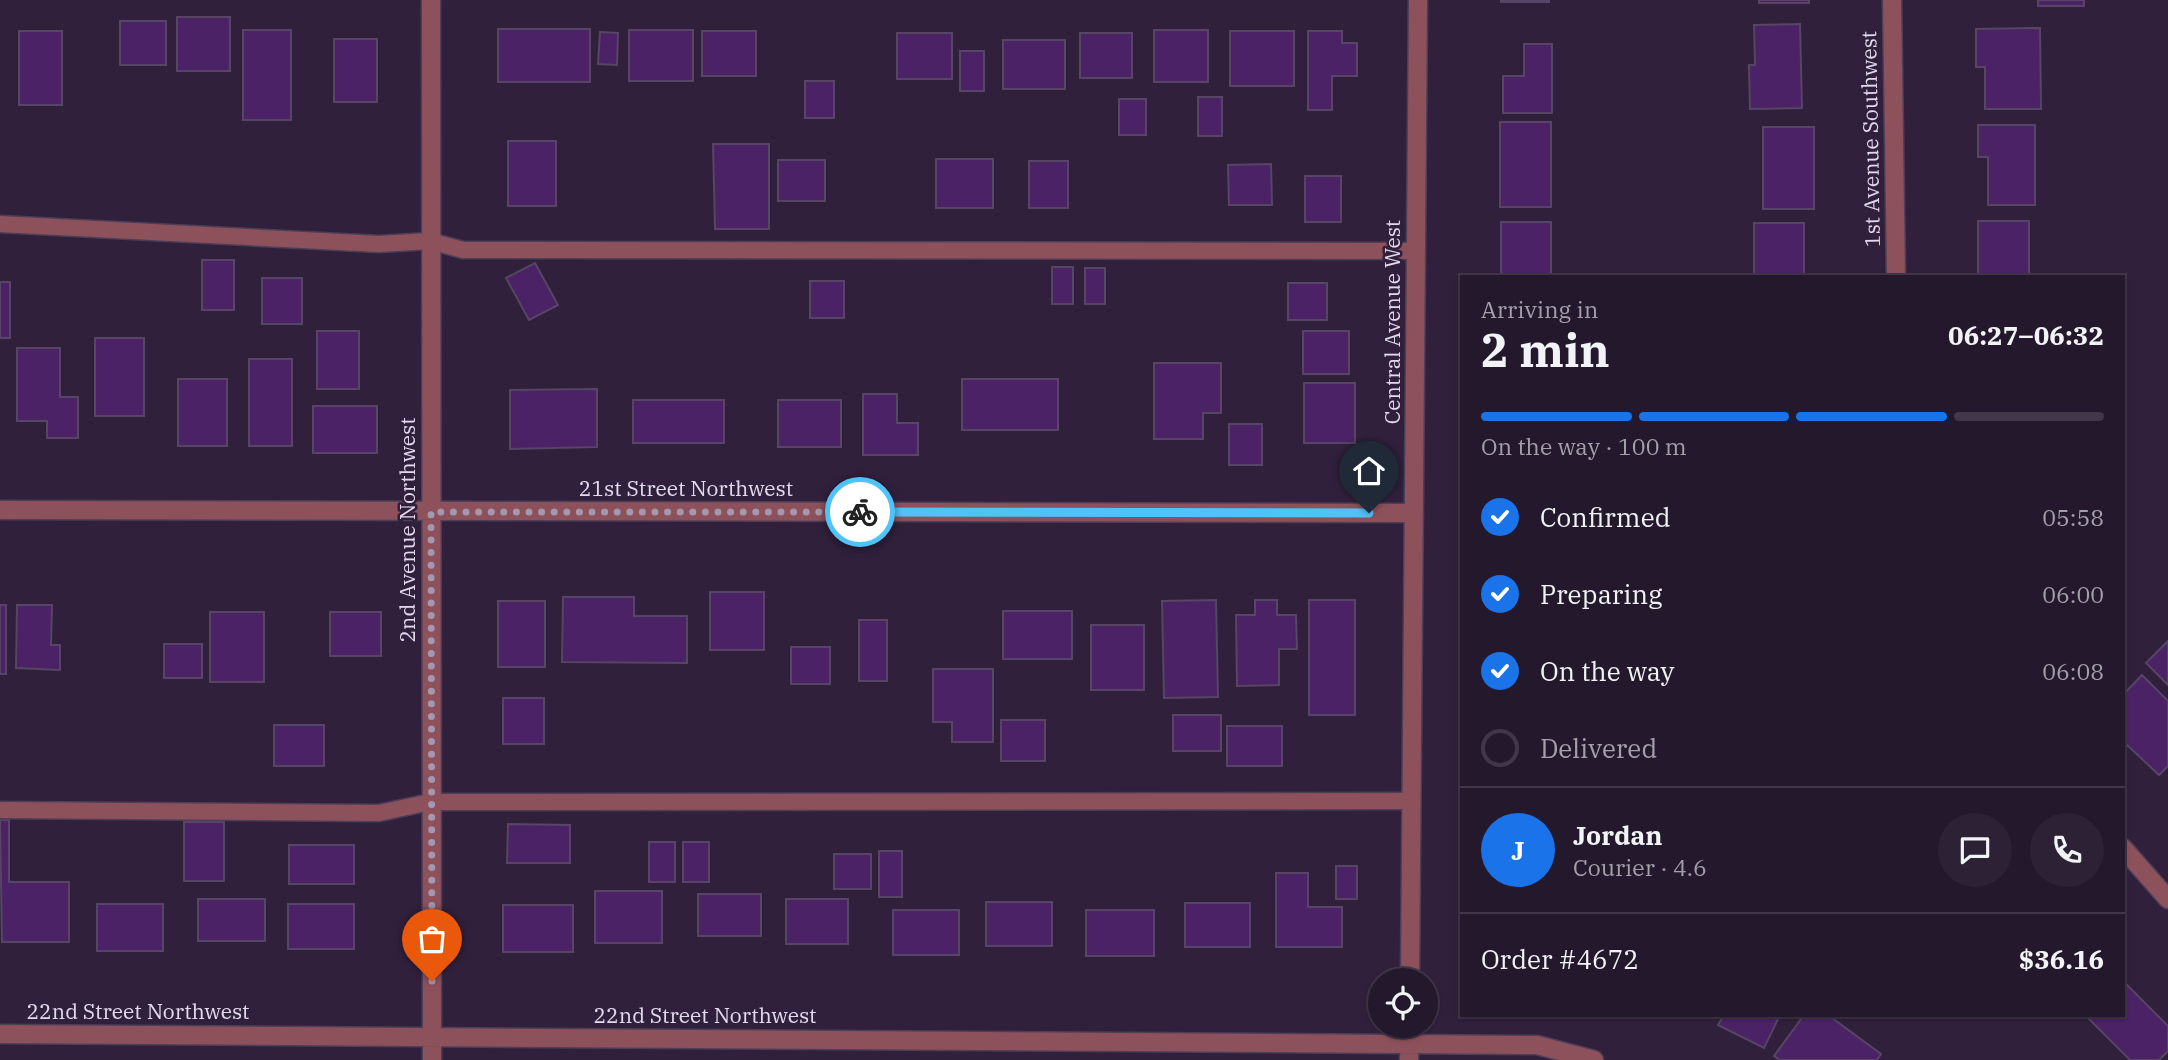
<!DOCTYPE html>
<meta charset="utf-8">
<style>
:root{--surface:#24182d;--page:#2c2135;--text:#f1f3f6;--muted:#a3a0aa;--line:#413749;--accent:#1a73e8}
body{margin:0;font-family:"IBM Plex Serif",serif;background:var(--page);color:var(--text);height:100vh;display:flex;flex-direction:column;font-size:26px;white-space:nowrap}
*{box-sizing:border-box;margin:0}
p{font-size:23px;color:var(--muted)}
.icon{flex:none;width:38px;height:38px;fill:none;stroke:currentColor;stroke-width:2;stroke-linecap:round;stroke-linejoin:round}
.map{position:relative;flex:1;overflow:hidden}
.sheet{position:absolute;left:1460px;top:275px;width:665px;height:742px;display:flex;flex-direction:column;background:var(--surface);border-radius:0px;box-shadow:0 2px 5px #0004,0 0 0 2px var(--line)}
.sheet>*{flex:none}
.buttons{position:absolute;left:1368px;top:968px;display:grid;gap:14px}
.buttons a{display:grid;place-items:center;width:70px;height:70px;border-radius:50%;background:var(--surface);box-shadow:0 2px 5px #0004,0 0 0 2px var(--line);font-size:35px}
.pin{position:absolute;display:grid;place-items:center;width:60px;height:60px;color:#fff;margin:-72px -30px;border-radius:50% 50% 50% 0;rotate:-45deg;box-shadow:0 0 7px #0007}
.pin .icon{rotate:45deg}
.courier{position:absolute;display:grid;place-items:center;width:70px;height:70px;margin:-35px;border:5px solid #4fc3f7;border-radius:50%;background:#fff;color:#222;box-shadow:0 2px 9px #0007}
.overview em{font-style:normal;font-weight:700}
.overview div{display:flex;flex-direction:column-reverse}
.overview{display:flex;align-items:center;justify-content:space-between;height:119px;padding:0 21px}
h1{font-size:46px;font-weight:700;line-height:52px}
.bar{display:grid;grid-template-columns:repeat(4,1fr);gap:10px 7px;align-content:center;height:84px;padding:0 21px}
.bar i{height:9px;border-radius:5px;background:var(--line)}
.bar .selected{background:var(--accent)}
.bar p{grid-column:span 4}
.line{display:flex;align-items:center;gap:18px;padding:0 21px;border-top:2px solid var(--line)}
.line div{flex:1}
.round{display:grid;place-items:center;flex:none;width:74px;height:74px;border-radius:37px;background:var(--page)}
ol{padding:0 21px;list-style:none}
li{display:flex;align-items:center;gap:21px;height:77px}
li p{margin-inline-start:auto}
li .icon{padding:7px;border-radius:50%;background:var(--accent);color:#fff;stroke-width:4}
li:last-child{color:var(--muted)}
li i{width:38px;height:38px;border:4px solid var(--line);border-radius:50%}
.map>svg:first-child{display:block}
.building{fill:#4a2265;stroke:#564564;stroke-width:2}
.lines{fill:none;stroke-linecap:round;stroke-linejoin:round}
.lane-casing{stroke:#4d3e58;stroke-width:19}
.street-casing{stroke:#4d3e58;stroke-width:21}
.lane{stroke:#8c515b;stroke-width:16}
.street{stroke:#8c515b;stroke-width:18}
.done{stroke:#a498ae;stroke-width:7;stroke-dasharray:0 12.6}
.route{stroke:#4fc3f7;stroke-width:9}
.labels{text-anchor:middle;stroke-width:5;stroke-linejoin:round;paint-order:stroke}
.street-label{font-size:21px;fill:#e3d9ec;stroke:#30203c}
</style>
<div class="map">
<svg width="2168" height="1060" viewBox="0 0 2168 1060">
<rect width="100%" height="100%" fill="#30203c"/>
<path class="building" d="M1501 0H1549V2H1501Z
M1759 0H1809V3H1759Z
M2038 0H2084V6H2038Z
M177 17H230V71H177Z
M120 21H166V65H120Z
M1800 24 1802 108 1750 109 1749 65H1755L1754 25Z
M2040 28 2041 109H1985V67H1976V29Z
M498 29H590V82H498Z
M243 30H291V120H243Z
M629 30H693V81H629Z
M1154 30H1208V82H1154Z
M19 31H62V105H19Z
M702 31H756V76H702Z
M1230 31H1294V86H1230Z
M1308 31H1342V43H1357V76H1332V110H1308Z
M600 32 618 33 617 65 598 64Z
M897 33H952V79H897Z
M1080 33H1132V78H1080Z
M334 39H377V102H334Z
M1003 40H1065V89H1003Z
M1524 44H1552V113H1503V76H1524Z
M960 51H984V91H960Z
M805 81H834V118H805Z
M1198 97H1222V136H1198Z
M1119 99H1146V135H1119Z
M1500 122H1551V207H1500Z
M1978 125H2035V205H1988V157H1978Z
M1763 127H1814V209H1763Z
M508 141H556V206H508Z
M713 144H769V229H715Z
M936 159H993V208H936Z
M778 160H825V201H778Z
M1029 161H1068V208H1029Z
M1271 164 1272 205H1229L1228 165Z
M1305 176H1341V222H1305Z
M1978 221H2029V276H1978Z
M1501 222H1551V276H1501Z
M1754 223H1804V276H1754Z
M202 260H234V310H202Z
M535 263 558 305 529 320 506 278Z
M1052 267H1073V304H1052Z
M1085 268H1105V304H1085Z
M262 278H302V324H262Z
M810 281H844V318H810Z
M0 282H10V338H0Z
M1288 283H1327V320H1288Z
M317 331H359V389H317Z
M1303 331H1349V374H1303Z
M95 338H144V416H95Z
M17 348H60V397H78V438H47V421H17Z
M249 359H292V446H249Z
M1154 363H1221V413H1203V439H1154Z
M178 379H227V446H178Z
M962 379H1058V430H962Z
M1304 383H1355V443H1304Z
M597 389V447L510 449V390Z
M863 394H897V423H918V455H863Z
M633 400H724V443H633Z
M778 400H841V447H778Z
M313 406H377V453H313Z
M1229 424H1262V465H1229Z
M710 592H764V650H710Z
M563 597H634V616H687V663L562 662Z
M1216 600 1218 697 1164 698 1162 601Z
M1255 600H1277V615H1296L1297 649H1279V685L1237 686 1236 615H1255Z
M1309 600H1355V715H1309Z
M498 601H545V667H498Z
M0 605H6V674H0Z
M17 605H52L51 645H60V670L16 668Z
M1003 611H1072V659H1003Z
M210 612H264V682H210Z
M330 612H381V656H330Z
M859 620H887V681H859Z
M1091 625H1144V690H1091Z
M2168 641V685L2146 663Z
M164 644H202V678H164Z
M791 647H830V684H791Z
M933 669H993V742H952V722H933Z
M2142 675 2168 701V766L2159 775 2127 745 2123 750V695Z
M503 698H544V744H503Z
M1173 715H1221V751H1173Z
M1001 720H1045V761H1001Z
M274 725H324V766H274Z
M1227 726H1282V766H1227Z
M0 820H9V882H69V942H2Z
M184 822H224V881H184Z
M508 824 570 825V863H507Z
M649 842H675V882H649Z
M683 842H709V882H683Z
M289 845H354V884H289Z
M879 851H902V897H879Z
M834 854H871V889H834Z
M1336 866H1357V899H1336Z
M1276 873H1308V907H1342V947H1276Z
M595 891H662V943H595Z
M698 894H761V936H698Z
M198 899H265V941H198Z
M786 899H848V944H786Z
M986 902H1052V946H986Z
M1185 903H1250V947H1185Z
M97 904H163V951H97Z
M288 904H354V949H288Z
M503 905H573V952H503Z
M893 910H959V955H893Z
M1086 910H1154V956H1086Z
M2123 981 2168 1026V1051L2159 1060H2130L2085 1015H2123Z
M1724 1015H1780L1764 1048 1718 1025Z
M1804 1015H1828L1881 1054 1877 1060H1780L1774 1056Z"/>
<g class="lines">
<g class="lane-casing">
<path id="lane" d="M0 224 379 244 430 241 463 250 1416 251
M0 810 379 813 430 802 1412 801"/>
</g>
<g class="street-casing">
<path id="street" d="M431 0 432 1060
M1892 0 1896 276
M0 510 1414 513
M2123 848 2168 899
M1410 980 1418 0
M0 1034 1537 1045 1594 1060
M1409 1060 1410 1026"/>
</g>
<use href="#lane" class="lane"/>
<use href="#street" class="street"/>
</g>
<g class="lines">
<path class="done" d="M432 981 431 512H860"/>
<path class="route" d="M860 512 1369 513"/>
</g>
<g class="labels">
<g class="street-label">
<text transform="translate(1871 139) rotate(-91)" y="7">1st Avenue Southwest</text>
<text transform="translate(1393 322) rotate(-90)" y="7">Central Avenue West</text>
<text x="686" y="496">21st Street Northwest</text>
<text transform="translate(408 530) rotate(-90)" y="7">2nd Avenue Northwest</text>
<text x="138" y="1019">22nd Street Northwest</text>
<text x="705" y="1023">22nd Street Northwest</text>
</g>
</g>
</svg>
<div class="buttons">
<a><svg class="icon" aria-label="locate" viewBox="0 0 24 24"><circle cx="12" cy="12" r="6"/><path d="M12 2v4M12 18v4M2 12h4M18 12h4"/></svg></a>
</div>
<div class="pin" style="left:432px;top:981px;background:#ea580c"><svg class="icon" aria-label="bag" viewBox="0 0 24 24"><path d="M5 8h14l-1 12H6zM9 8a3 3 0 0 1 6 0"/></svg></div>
<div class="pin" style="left:1369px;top:513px;background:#1f2937"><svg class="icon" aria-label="home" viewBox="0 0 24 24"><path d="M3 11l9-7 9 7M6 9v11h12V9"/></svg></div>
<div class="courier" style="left:860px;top:512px"><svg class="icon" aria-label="bike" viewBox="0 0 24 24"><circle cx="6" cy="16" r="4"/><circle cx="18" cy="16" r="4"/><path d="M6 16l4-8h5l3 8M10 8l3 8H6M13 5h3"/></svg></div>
<section class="sheet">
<div class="overview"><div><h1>2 min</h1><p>Arriving in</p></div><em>06:27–06:32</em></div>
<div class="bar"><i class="selected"></i><i class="selected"></i><i class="selected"></i><i></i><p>On the way · 100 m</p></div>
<ol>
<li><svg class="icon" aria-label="check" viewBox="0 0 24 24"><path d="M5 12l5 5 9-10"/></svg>Confirmed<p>05:58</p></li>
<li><svg class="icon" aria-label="check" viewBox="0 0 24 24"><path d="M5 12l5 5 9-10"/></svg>Preparing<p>06:00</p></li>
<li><svg class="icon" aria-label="check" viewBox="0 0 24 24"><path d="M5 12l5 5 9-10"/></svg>On the way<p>06:08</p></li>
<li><i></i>Delivered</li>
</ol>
<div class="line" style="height:126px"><b class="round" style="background:var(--accent);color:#fff">J</b><div><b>Jordan</b><p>Courier · 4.6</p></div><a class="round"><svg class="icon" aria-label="chat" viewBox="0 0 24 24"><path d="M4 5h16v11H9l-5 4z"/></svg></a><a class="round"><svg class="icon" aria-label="phone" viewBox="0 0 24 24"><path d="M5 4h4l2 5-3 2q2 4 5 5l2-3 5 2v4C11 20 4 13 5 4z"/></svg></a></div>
<div class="line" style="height:91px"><div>Order #4672</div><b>$36.16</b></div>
</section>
</div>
